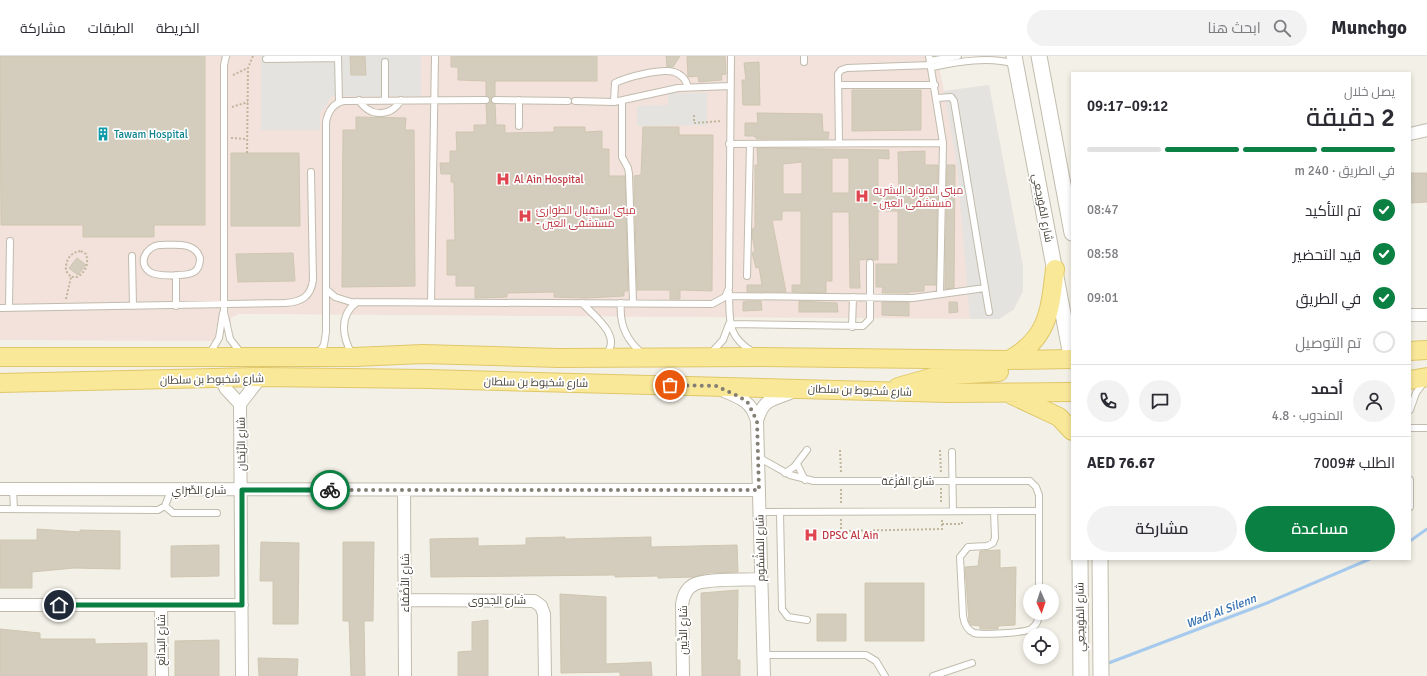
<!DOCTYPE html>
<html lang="ar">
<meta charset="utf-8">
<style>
:root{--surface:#fff;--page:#f2f2f3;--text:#2b2b33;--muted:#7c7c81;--line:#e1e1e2;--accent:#0b8043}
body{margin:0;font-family:Signika,Cairo,sans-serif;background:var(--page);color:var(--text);direction:rtl;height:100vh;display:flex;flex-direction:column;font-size:15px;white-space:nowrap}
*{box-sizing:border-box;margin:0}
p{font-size:13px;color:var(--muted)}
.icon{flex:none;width:22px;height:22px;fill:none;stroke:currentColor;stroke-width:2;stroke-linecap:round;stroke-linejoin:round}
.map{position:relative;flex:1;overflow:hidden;direction:ltr}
.drawer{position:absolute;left:1071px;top:16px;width:340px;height:488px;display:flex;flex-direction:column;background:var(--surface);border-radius:0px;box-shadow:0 2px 6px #0003;direction:rtl}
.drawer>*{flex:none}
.needle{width:26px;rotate:177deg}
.controls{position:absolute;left:1023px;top:528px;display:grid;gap:8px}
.controls a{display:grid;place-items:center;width:36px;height:36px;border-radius:50%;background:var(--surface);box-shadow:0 2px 6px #0003;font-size:20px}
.pin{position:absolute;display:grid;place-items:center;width:34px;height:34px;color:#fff;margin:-17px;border:2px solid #fff;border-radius:50%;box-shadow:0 1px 4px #0007}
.courier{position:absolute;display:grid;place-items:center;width:40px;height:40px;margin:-20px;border:3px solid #0b8043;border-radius:50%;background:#fff;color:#222;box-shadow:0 1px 5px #0007}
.headline em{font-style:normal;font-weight:600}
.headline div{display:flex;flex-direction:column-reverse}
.headline{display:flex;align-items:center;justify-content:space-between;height:68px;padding:0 16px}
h1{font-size:26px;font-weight:600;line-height:30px}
.bar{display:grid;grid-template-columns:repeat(4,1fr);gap:6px 4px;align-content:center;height:48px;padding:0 16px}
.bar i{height:5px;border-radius:3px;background:var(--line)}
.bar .selected{background:var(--accent)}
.bar p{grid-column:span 4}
.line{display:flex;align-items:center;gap:10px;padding:0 16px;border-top:1px solid var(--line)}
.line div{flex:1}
.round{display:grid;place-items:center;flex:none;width:42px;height:42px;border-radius:21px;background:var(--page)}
ol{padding:0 16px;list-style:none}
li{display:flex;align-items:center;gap:12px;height:44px}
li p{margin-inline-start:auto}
li .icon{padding:4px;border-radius:50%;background:var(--accent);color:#fff;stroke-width:4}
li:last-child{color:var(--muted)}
li i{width:22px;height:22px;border:2px solid var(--line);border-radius:50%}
.primary-button{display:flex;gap:8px;margin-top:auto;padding:8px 16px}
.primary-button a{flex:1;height:46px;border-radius:24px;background:var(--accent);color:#fff;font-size:16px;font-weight:600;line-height:46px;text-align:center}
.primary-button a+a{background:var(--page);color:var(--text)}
header{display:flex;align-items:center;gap:24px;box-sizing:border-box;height:56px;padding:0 20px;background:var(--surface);border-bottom:1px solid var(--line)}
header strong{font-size:19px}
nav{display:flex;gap:22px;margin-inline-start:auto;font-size:14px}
.search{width:280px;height:36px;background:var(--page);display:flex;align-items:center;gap:10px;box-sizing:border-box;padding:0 14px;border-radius:22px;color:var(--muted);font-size:15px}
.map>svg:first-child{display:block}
.medical{fill:#f3e1db}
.parking{fill:#e4e3df}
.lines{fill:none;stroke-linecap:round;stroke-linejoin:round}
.stream{stroke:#a6c9ee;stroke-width:3}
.building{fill:#d4cdbd;stroke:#cfc6b1;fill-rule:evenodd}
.service-casing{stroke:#c1bcad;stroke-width:8}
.minor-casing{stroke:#c1bcad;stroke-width:14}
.tertiary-casing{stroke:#c1bcad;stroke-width:17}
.primary-casing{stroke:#dfc769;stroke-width:20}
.path{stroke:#bfb69c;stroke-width:2;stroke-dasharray:2 2;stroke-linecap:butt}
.service{stroke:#fff;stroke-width:6}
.minor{stroke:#fff;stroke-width:12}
.tertiary{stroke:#fff;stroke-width:15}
.primary{stroke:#fae899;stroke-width:18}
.done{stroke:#837f75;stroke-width:4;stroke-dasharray:0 7.2}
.route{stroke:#0b8043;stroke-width:5}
.labels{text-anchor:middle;stroke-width:3.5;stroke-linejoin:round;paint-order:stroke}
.culture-label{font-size:11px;fill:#0d838f;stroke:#fff;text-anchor:start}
.health-label{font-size:11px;fill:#be3a42;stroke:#fff;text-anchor:start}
.street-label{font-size:11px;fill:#464137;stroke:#fff}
.water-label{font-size:12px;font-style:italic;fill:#336eae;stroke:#fff}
</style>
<header>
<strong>Munchgo</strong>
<div class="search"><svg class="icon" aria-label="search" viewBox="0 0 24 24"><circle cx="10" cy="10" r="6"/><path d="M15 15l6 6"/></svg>ابحث هنا</div>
<nav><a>الخريطة</a><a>الطبقات</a><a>مشاركة</a></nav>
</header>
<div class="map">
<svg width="1427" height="620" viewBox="0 0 1427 620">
<rect width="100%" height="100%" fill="#f3f1e7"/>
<path class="medical" d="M0 0H937L944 35 989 29 1023 210V235L1014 253 999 263 239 258 231 262V269L216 270 215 285 0 284Z"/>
<path class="parking" d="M261 0H421V40H332L320 58V74H261Z
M989 29 1023 211V235L1014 253 999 263H970L957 108 944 35Z
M668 37H707V69L637 70V50L668 49Z"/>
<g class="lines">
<path class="stream" d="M1410 485 1427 473
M1106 608 1267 547 1370 503"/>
</g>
<path class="building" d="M0 0H205V169H154V181H83V169H1Z
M350 0H365L366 19H351Z
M451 0H597V25H495V40L491 41V44L495 48 496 69H505V77L554 76V71H585V76L602 75V93H609V120H625L628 235H624V240L586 242 554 241V236L507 237V241L475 242V230H456V219H447V184H455L454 126H451V118H441L440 107H450V95H457L456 76H474V69H487L486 48 490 44 486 40V25L458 24V11H451Z
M666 0H680L673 11H667Z
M687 0H725L726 18 721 19 722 24 699 26 698 20 688 21Z
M759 6 760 49H743L742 24H746L744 7Z
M852 34H921V74L852 75Z
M757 57 822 58 823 76H829L828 83H757L754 80H745V67H758Z
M356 61 406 62 405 74H414L415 230 342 231 343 74H356Z
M643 71H679V79H713L712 235 680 234V243H670V234H637L634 120 641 119Z
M757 92 889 94V103L878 102V137H899L898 96 925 95V109H938L936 229H924V235L909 236V237H882L883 231H876V208H898V155H878V204L870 203 859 204 860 232H850L849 156H832V225H826V237L792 236V229H801V155H782V164H772L786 236H747V229H762L759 211 756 212 752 197 755 195 752 179 753 172H755V109H758ZM832 102H849V137H832ZM802 106V138H783V108Z
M231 97H299L300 170H231Z
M947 109H955L954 232 945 233Z
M1411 117H1427V146L1410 147Z
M293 197 295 225 238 226 236 198Z
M77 202 86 209 78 219 69 212Z
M747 245H761L762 254 743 255V246Z
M799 245 837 247 838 256H799Z
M882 246H909V260L882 259Z
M949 246H957L958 256 949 257Z
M37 473 80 476V474L120 475V513L74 512 32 516V532H0V484H37Z
M565 481V483L651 481V491L737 489 738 516 708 517 693 521 658 522V520L615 521V519L431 521 430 483 478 482V490L526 489V482Z
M261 486 299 487 298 568H273V525H260Z
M343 486H374L373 565H364L365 620H351L349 565H343Z
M219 489V520L171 521V490Z
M1000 494V512L1016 511 1015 569 998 570V573H980V570L971 569 969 566 965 511 978 510 980 495Z
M865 527H924V585H865Z
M738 534 737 604H740V620H702L701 537Z
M560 538 606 541V608L651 606 652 620H620V616L561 617Z
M817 558H846V585H817Z
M488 564V620H458V596L472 595V566Z
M0 573 40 577V583H95V588L147 587V620H0Z
M219 584V620H175V585Z
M258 602 298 603 297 620H259Z"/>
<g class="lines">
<g class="service-casing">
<path id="service" d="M226 0 224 9V256L230 283 241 297
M338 0 339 46
M929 0 943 87 940 238
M266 3 338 2
M930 5 958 0
M385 6V44
M804 6V0
M932 11C958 6 989 0 1014 8
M838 29H935
M937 42 951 41 954 45 989 256
M359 44C370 62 391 61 401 44
M495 44 568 45
M575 45 614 46 678 32 730 30
M622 45V101L628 112 629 118 633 247
M614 46 615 27C627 21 662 12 674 16 681 18 686 24 688 31
M519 70V44
M729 88 943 87
M839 88 838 18 841 14 847 12 931 9
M159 189C174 189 195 185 200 202 200 208 199 213 194 216 188 220 157 221 150 216 137 207 146 191 159 189Z
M132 200 133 250
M176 219V250
M747 220 750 88
M326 233 335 241 351 246 712 248 725 241 729 232 731 0
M729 236C730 264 726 280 753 296
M729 240 913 242 985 232
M431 246 435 0
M582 247C593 259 624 281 605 299
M621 247C619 268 626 284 642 297
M9 251 10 185
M0 252 285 247C301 246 311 241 313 224L311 116
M729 268 863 270 870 263V207
M852 271 853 241
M210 297 219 282 223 257
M711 297 723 284 729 268
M318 298 324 289 326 276V66C328 56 333 47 344 45L486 44
M352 298C342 281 339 259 357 246
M1410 354 1416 337 1424 326
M1410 372H1427
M952 396 953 455
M758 401 790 419 814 425H1030L1036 431 1039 439V535
M797 408 805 424
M785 417 794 411 807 394
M1410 424V451
M13 433 14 453
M165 450 173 457H217
M0 453 158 454 165 450 171 434
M994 455 995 482 993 487 987 490 968 491 960 501 963 560C964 567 967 574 974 577 982 579 1024 577 1031 573 1037 569 1039 563 1039 557
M759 456 1039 455
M780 456 782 553 788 561 807 564
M763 599H866L876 605 885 620
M933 620 972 607"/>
</g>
<g class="minor-casing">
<path id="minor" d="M1410 78 1427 74
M1410 259H1427
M221 323 226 333 240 348
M724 335C741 342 752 346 757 365L764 620
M757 365C763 343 772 344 790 337
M0 433 759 434
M404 434 405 620
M405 544 534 545 541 550 544 558 545 620
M0 549H242
M161 549 162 620
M242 620 240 348 261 321
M683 620 682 549C683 540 686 532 695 528 707 522 746 524 761 523"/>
</g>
<g class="tertiary-casing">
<path id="tertiary" d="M1014 0 1072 305
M1039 0 1072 177
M1080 503 1081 620
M1100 503 1101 620"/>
</g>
<g class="primary-casing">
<path id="primary" d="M1410 295 1427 294
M0 301H354L423 298 558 302 761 301 1009 304 1072 303
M1009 304C1049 282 1050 254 1055 213
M1410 324 1427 321
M0 327 261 321 428 323 947 337 1072 336
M898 331 937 320 999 316
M1012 339 1059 361 1072 375"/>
</g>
<path class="path" d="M233 19 248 12
M232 51 248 46
M694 59V67L722 65
M231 82 247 83
M247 97 248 12 253 0
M81 195 86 198C89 208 86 216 77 221H71L66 215C65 205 70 196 81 195Z
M66 243 71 221
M840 394 841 416
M940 394 941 418
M941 432V448
M841 433V448
M841 463V475L942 473V462
M942 468H962V464"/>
<use href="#service" class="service"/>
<use href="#minor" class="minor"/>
<use href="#tertiary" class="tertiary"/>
<use href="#primary" class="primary"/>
</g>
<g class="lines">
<path class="done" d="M330 434H759L757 365 748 347 740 341 716 330 670 329"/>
<path class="route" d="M59 549H242V434H330"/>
</g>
<defs>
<g id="building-bare" transform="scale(1.08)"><path d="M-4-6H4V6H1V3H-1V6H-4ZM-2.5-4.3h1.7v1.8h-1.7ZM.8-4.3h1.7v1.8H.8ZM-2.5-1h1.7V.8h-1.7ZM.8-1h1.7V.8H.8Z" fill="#0f9aa8" stroke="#fff" stroke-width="2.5" paint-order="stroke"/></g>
<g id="hospital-bare" transform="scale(1.08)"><path d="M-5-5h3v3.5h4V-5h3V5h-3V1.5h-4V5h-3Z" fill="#e0444e" stroke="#fff" stroke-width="2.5" paint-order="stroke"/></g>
</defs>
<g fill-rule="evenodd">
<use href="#building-bare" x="103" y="78"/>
<use href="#hospital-bare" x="503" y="123"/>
<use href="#hospital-bare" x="862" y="140"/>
<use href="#hospital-bare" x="525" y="160"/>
<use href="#hospital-bare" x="811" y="479"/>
</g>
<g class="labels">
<g class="culture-label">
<text x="114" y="82">Tawam Hospital</text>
</g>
<g class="health-label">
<text x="514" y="127">Al Ain Hospital</text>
<text x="873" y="138">مبنى الموارد البشريه<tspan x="873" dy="13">- مستشفى العين</tspan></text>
<text x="536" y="158">مبنى استقبال الطوارئ<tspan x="536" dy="13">- مستشفى العين</tspan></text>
<text x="822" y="483">DPSC Al Ain</text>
</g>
<g class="street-label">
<text transform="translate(1043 152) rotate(79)" y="4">شارع المُوَيجعِي</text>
<text transform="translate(212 323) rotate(-1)" y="4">شارع شخبوط بن سلطان</text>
<text transform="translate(536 326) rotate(1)" y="4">شارع شخبوط بن سلطان</text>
<text transform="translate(860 334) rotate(2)" y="4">شارع شخبوط بن سلطان</text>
<text transform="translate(241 388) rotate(-91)" y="4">شارع الرَّيْحَان</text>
<text x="908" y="429">شارع الفَزْعَة</text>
<text x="199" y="438">شارع الصِّرَاي</text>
<text transform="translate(760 492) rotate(-91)" y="4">شارع المَشْمُوم</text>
<text transform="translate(405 527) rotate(-90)" y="4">شارع الأَصْفَاء</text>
<text x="497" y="548">شارع الجدوى</text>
<text transform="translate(1080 561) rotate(-91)" y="4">شارع المُوَيجعِي</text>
<text transform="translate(683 574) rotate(-90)" y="4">شارع الدِّيين</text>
<text transform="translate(161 584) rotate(-90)" y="4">شارع البدائع</text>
</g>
<g class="water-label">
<text transform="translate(1221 555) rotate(-21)" y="4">Wadi Al Silenn</text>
</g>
</g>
</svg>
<div class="controls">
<a><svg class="needle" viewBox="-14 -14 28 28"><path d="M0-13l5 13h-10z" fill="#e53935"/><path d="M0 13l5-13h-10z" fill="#7c7c81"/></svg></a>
<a><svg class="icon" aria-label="locate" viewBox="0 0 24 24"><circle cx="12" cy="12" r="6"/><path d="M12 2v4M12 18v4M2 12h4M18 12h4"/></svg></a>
</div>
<div class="pin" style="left:670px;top:329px;background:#ea580c"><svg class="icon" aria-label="bag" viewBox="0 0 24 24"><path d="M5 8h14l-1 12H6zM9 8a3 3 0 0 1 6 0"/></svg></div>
<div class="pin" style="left:59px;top:549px;background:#1f2937"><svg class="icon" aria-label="home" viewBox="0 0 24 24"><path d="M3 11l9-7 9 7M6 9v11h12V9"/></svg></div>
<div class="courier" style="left:330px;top:434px"><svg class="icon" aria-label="bike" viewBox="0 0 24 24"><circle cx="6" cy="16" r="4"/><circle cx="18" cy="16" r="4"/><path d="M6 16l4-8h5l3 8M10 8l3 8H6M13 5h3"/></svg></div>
<section class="drawer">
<div class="headline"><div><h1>2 دقيقة</h1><p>يصل خلال</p></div><em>09:12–09:17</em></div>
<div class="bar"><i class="selected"></i><i class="selected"></i><i class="selected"></i><i></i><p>في الطريق · 240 m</p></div>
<ol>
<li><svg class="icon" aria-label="check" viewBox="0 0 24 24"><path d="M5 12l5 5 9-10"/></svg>تم التأكيد<p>08:47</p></li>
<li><svg class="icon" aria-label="check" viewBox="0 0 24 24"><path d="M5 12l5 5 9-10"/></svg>قيد التحضير<p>08:58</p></li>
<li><svg class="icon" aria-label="check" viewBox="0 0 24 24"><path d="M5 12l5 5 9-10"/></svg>في الطريق<p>09:01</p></li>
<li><i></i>تم التوصيل</li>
</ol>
<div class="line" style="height:72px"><a class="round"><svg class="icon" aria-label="person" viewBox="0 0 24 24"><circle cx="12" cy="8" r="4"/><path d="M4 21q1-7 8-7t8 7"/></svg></a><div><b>أحمد</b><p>المندوب · 4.8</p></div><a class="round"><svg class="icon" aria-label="chat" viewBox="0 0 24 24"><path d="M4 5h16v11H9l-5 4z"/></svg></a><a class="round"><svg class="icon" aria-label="phone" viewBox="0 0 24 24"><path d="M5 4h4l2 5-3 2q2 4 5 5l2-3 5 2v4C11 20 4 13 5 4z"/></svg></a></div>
<div class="line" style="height:52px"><div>الطلب #7009</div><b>AED 76.67</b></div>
<div class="primary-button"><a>مساعدة</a><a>مشاركة</a></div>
</section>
</div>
